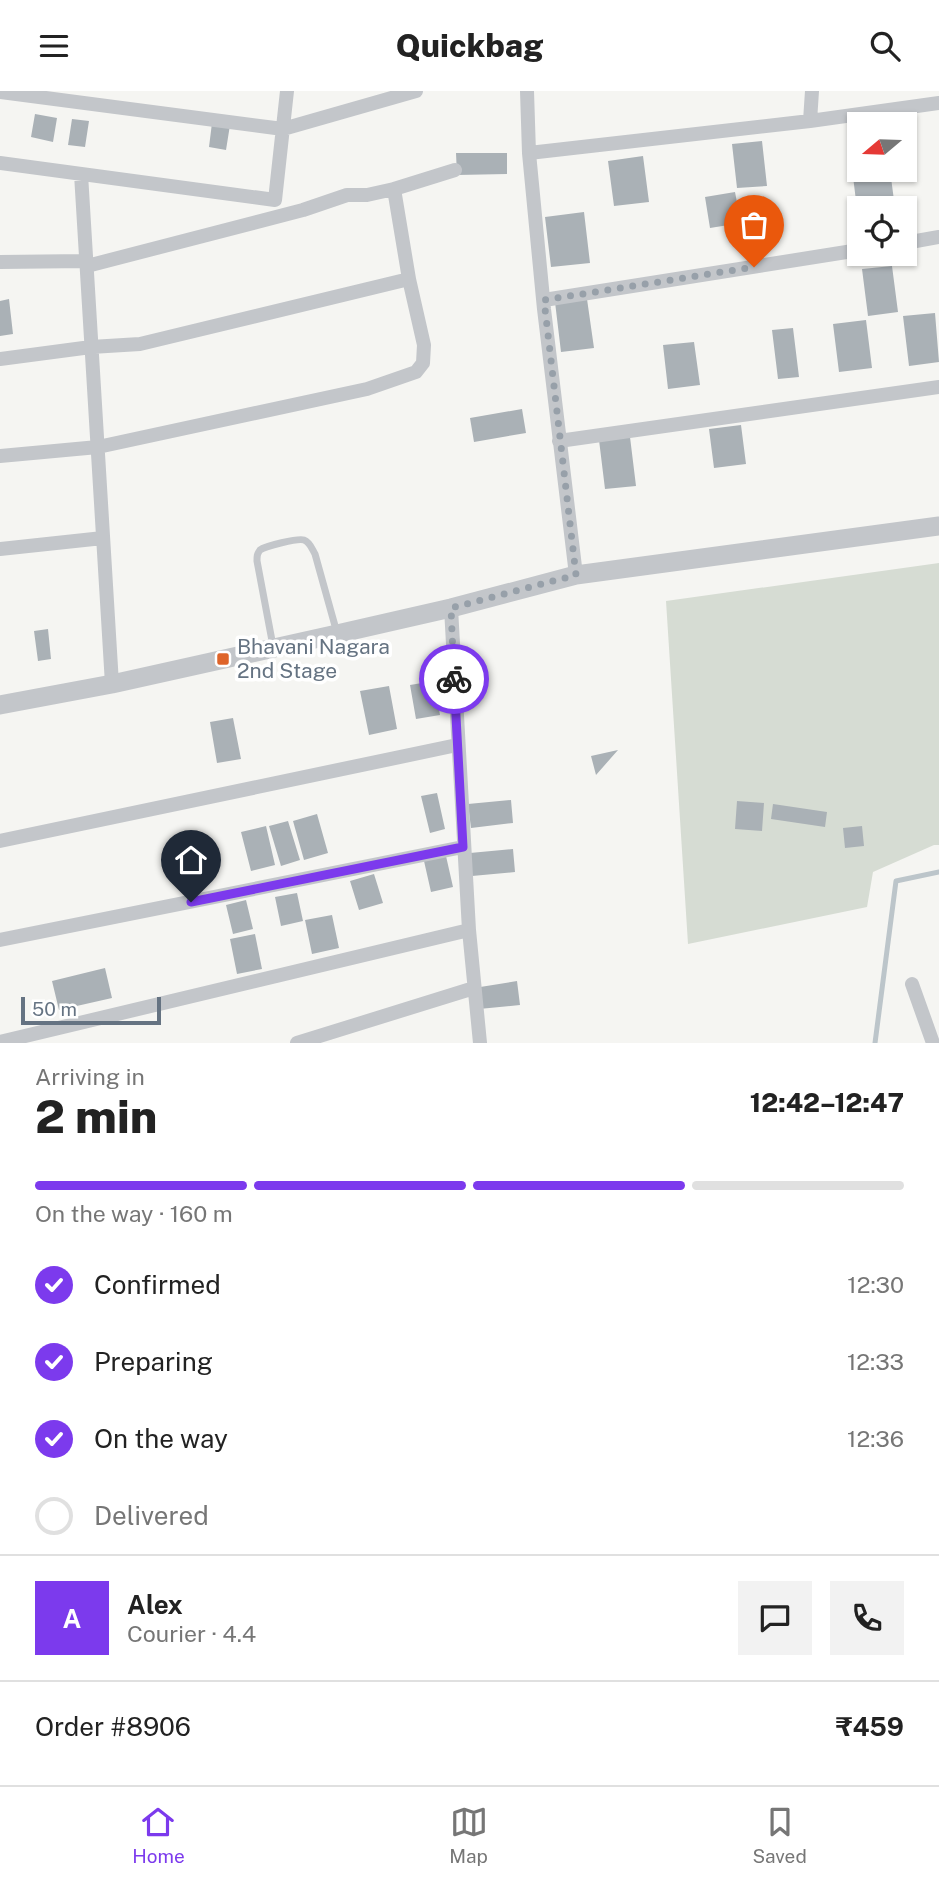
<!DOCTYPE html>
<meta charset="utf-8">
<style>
:root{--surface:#fff;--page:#f2f2f2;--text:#222;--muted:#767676;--line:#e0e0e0;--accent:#7c3aed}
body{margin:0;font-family:"Public Sans",sans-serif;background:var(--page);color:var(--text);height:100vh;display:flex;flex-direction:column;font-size:26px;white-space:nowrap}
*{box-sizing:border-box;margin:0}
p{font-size:23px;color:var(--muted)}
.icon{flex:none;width:38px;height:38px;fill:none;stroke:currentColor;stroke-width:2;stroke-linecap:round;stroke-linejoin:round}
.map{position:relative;height:952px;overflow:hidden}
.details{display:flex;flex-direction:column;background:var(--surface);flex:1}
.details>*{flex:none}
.needle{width:46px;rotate:251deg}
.controls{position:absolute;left:847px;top:21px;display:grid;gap:14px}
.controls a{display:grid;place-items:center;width:70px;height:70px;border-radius:0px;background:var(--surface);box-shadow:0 2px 5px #0004;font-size:35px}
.scale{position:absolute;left:21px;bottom:18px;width:140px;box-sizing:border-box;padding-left:7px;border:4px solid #657382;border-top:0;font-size:19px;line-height:24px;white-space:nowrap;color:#657382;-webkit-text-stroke:5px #fff;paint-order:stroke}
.pin{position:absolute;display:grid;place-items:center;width:60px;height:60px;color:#fff;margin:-72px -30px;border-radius:50% 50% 50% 0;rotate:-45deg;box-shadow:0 0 7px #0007}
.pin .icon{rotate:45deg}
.courier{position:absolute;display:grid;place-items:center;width:70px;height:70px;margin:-35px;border:5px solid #7c3aed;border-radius:50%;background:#fff;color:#222;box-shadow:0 2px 9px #0007}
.headline em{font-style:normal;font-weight:800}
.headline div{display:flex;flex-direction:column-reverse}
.headline{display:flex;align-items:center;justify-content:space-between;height:119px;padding:0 35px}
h1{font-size:46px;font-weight:800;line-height:52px}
.bar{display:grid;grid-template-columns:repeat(4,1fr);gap:10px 7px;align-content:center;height:84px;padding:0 35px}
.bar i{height:9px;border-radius:5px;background:var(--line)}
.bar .on{background:var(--accent)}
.bar p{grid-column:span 4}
.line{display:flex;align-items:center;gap:18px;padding:0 35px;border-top:2px solid var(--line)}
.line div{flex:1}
.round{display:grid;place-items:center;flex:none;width:74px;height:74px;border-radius:0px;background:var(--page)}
ol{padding:0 35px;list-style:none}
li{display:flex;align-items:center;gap:21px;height:77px}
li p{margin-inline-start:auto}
li .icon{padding:7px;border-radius:50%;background:var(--accent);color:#fff;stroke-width:4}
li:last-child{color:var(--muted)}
li i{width:38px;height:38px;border:4px solid var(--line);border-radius:50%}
header{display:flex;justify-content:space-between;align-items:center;height:91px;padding:0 35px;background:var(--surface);font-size:32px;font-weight:800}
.dock{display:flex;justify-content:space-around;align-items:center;height:98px;border-top:2px solid var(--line);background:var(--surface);font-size:19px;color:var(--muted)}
.dock a{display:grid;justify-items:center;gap:4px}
.dock .on{color:var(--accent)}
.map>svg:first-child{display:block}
.green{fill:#d6dcd3}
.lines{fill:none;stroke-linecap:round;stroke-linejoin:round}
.stream{stroke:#bcc5ca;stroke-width:5}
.building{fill:#aab1b6}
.service{stroke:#c3c6ca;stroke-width:7}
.minor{stroke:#c3c6ca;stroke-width:14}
.tertiary{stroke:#c3c6ca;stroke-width:19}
.done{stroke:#97a0a9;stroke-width:7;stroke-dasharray:0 12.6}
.route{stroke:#7c3aed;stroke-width:9}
.poi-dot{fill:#de642a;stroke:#fff;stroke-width:2.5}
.labels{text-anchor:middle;stroke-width:7;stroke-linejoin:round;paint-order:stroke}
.poi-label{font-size:21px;fill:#657382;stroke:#fff;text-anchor:start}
</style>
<header><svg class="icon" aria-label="menu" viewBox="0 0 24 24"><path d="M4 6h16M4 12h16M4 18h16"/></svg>Quickbag<svg class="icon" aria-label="search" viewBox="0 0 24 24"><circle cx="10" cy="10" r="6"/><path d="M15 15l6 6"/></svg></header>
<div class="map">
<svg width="939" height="952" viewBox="0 0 939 952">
<rect width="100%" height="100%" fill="#f5f5f2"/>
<path class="green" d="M939 472V754H934L873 781 867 816 688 853 666 510Z"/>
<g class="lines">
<path class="stream" d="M875 952 896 790 939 781"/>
</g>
<path class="building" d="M35 23 57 27 53 51 31 46Z
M72 28 89 30 85 56 68 54Z
M212 32 230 34 226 59 209 56Z
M859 35V79H890L895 117H859V126H858L847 37Z
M762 50 767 95 737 97 732 53Z
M456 62H507V83L457 84Z
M643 65 649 111 614 115 608 70Z
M735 101 741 132 710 137 705 106Z
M584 121 590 172 551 176 545 126Z
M892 175 898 221 868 225 862 178Z
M9 208 13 243 0 245V210Z
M587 208 594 257 561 261 555 211Z
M935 222 939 271 909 275 903 225Z
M866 229 872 277 839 281 833 233Z
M793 237 799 286 778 288 772 239Z
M694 251 700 294 668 298 663 254Z
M522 318 526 342 474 351 470 327Z
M741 334 746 373 714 377 709 338Z
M630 346 636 395 605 398 599 349Z
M48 538 51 568 38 570 34 540Z
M434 590 440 624 416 628 410 594Z
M389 595 397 638 369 644 360 600Z
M233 627 241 668 217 672 210 631Z
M618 659 596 684 591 665Z
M437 702 445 738 430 742 421 705Z
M511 709 513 732 471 737 468 713Z
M737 710 764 712 762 740 735 738Z
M773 713 827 721 825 736 771 728Z
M317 723 328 762 304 769 293 730Z
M288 730 300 769 281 775 269 735Z
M266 735 275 774 251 780 241 741Z
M862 735 864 755 845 757 843 737Z
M513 758 515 781 472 785 470 762Z
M446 765 453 796 431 801 424 770Z
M374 783 383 812 359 819 350 790Z
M297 802 303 830 281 835 275 806Z
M246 809 253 838 233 843 226 814Z
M332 824 339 857 312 863 305 829Z
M255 843 262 878 237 883 230 848Z
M105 877 112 907 59 919 52 890Z
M517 890 520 914 479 918 474 897Z"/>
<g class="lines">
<path class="service" d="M273 555 257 470C257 465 257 463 260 459 265 455 298 447 304 449 310 451 312 458 315 463L337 542"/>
<path class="minor" d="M527 0 529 62 544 218 576 484
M0 1 283 38 416 0
M810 30 812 0
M529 62 810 30 939 12
M0 72 275 109 287 0
M81 83 112 593
M394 98 455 79
M905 152 939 146
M0 171 86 170
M544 209 859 159
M0 268 91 256 140 253 409 188
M559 350 939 296
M0 365 98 356 367 298 416 281 423 272 424 254 409 188 394 98 367 104H347L303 119 87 175
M0 458 103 447
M451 517 469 839 480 952
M0 750 457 654
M0 849 463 756
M912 893 933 952
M0 951 469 839
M297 952 474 897"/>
<path class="tertiary" d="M0 614 112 593 337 543 451 517 576 484 939 435"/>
</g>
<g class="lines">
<path class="done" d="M454 588 451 517 576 484 544 209 754 176"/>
<path class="route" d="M191 811 463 756 454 588"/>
</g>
<rect class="poi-dot" x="216" y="561" width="14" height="14" rx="3.5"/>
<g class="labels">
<g class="poi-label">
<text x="237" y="563">Bhavani Nagara<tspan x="237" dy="24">2nd Stage</tspan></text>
</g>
</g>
</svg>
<div class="controls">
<a><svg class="needle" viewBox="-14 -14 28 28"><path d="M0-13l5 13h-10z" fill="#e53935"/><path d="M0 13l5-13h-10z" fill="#767676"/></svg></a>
<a><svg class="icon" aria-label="locate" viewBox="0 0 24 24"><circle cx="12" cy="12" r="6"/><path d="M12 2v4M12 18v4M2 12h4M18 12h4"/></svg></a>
</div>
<div class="scale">50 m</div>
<div class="pin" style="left:754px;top:176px;background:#ea580c"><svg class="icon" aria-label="bag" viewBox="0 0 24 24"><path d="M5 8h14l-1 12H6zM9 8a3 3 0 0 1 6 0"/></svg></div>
<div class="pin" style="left:191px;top:811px;background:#1f2937"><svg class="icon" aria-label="home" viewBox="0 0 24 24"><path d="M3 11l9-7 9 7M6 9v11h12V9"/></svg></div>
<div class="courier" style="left:454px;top:588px"><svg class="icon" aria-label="bike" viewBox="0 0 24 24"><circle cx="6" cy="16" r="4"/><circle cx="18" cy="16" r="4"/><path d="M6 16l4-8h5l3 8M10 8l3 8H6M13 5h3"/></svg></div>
</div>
<section class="details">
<div class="headline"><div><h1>2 min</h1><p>Arriving in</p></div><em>12:42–12:47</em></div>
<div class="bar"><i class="on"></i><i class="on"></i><i class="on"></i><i></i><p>On the way · 160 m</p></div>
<ol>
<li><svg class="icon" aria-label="check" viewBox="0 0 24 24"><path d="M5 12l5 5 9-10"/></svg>Confirmed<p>12:30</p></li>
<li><svg class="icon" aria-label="check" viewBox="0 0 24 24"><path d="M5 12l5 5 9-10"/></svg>Preparing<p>12:33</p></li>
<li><svg class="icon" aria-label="check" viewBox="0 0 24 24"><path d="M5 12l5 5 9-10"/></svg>On the way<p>12:36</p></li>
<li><i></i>Delivered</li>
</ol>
<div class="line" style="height:126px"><b class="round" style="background:var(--accent);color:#fff">A</b><div><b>Alex</b><p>Courier · 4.4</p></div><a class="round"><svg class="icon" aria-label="chat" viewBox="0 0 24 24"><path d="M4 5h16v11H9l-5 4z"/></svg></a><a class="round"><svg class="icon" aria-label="phone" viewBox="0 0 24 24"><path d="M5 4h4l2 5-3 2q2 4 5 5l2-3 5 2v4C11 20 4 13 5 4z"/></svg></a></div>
<div class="line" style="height:91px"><div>Order #8906</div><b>₹459</b></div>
</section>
<nav class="dock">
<a class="on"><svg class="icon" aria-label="home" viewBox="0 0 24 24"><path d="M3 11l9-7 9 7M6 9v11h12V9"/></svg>Home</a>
<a><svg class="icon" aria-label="map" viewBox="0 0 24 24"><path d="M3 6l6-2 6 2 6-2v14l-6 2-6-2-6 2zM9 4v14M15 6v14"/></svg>Map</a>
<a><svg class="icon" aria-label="saved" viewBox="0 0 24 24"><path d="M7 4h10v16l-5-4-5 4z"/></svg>Saved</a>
</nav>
